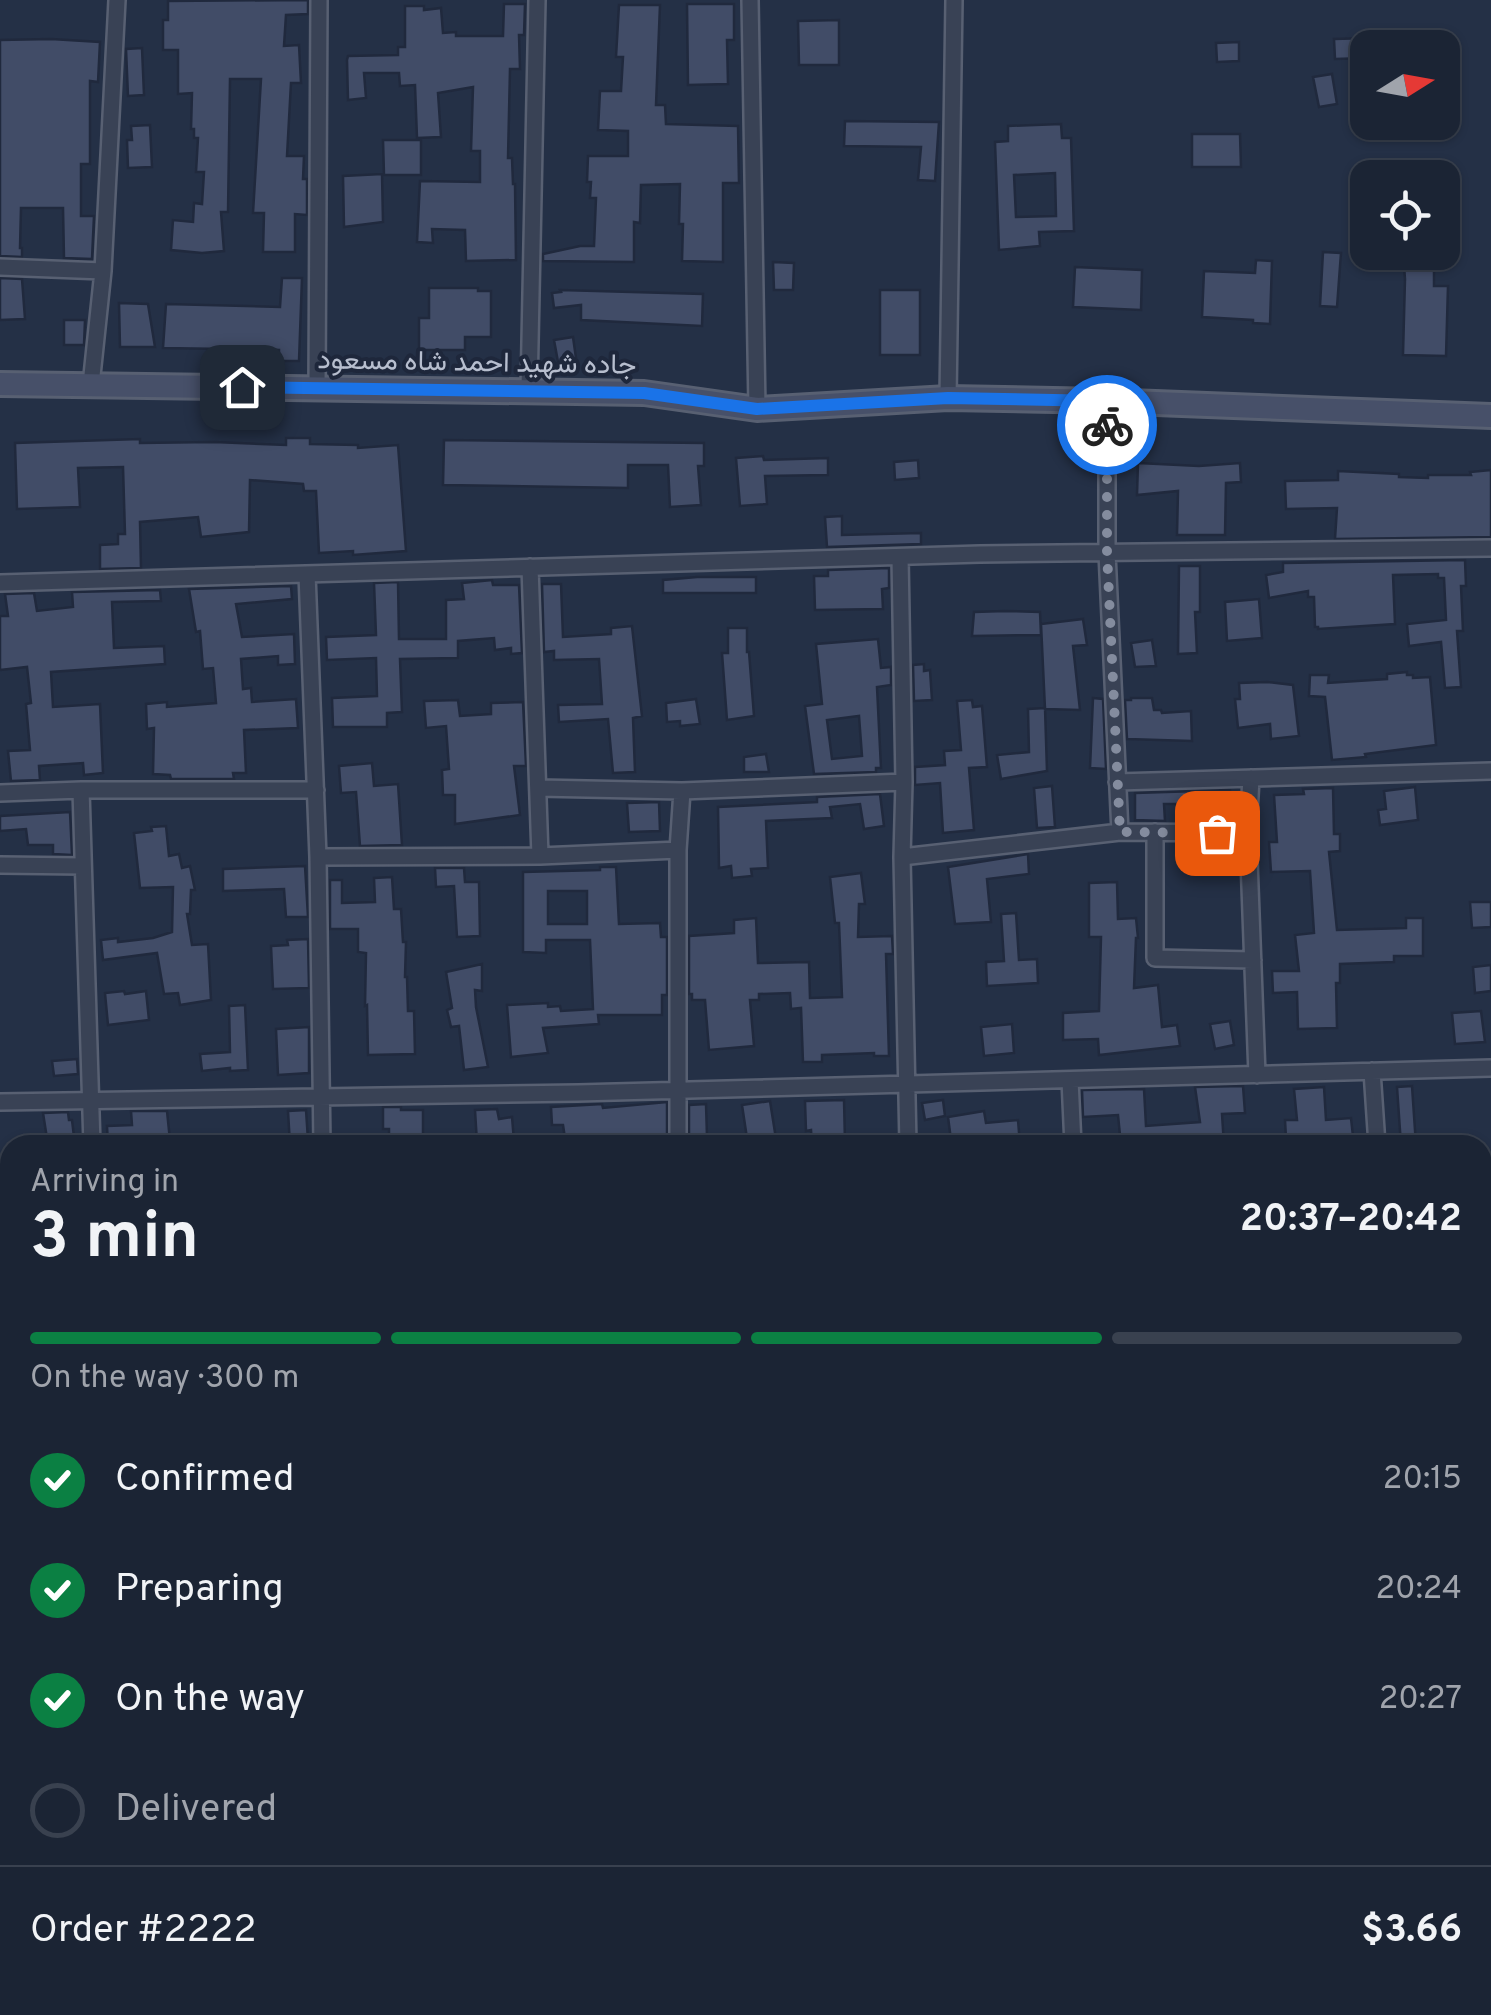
<!DOCTYPE html>
<meta charset="utf-8">
<style>
:root{--surface:#1b2434;--page:#242c3c;--text:#f1f3f6;--muted:#a0a4ac;--line:#39414f;--accent:#0b8043}
body{margin:0;font-family:Overpass,Vazirmatn,sans-serif;background:var(--page);color:var(--text);height:100vh;display:flex;flex-direction:column;font-size:38px;white-space:nowrap}
*{box-sizing:border-box;margin:0}
p{font-size:32px;color:var(--muted)}
.icon{flex:none;width:55px;height:55px;fill:none;stroke:currentColor;stroke-width:2;stroke-linecap:round;stroke-linejoin:round}
.map{position:relative;flex:1;overflow:hidden}
.drawer{position:absolute;left:0px;top:1135px;width:1492px;height:880px;display:flex;flex-direction:column;background:var(--surface);border-radius:30px 30px 0 0;box-shadow:0 2px 8px #0004,0 0 0 2px var(--line)}
.drawer>*{flex:none}
.needle{width:65px;rotate:79deg}
.controls{position:absolute;left:1350px;top:30px;display:grid;gap:20px}
.controls a{display:grid;place-items:center;width:110px;height:110px;border-radius:20px;background:var(--surface);box-shadow:0 2px 8px #0004,0 0 0 2px var(--line);font-size:50px}
.pin{position:absolute;display:grid;place-items:center;width:85px;height:85px;color:#fff;margin:-42px;border-radius:20px;box-shadow:0 5px 15px #0006}
.courier{position:absolute;display:grid;place-items:center;width:100px;height:100px;margin:-50px;border:8px solid #1a73e8;border-radius:50%;background:#fff;color:#222;box-shadow:0 2px 12px #0007}
.headline em{font-style:normal;font-weight:700}
.headline div{display:flex;flex-direction:column-reverse}
.headline{display:flex;align-items:center;justify-content:space-between;height:170px;padding:0 30px}
h1{font-size:65px;font-weight:700;line-height:75px}
.bar{display:grid;grid-template-columns:repeat(4,1fr);gap:15px 10px;align-content:center;height:120px;padding:0 30px}
.bar i{height:12px;border-radius:8px;background:var(--line)}
.bar .on{background:var(--accent)}
.bar p{grid-column:span 4}
.line{display:flex;align-items:center;gap:25px;padding:0 30px;border-top:2px solid var(--line)}
.line div{flex:1}
ol{padding:0 30px;list-style:none}
li{display:flex;align-items:center;gap:30px;height:110px}
li p{margin-inline-start:auto}
li .icon{padding:10px;border-radius:50%;background:var(--accent);color:#fff;stroke-width:4}
li:last-child{color:var(--muted)}
li i{width:55px;height:55px;border:5px solid var(--line);border-radius:50%}
.map>svg:first-child{display:block}
.green{fill:#274047}
.lines{fill:none;stroke-linecap:round;stroke-linejoin:round}
.canal{stroke:#35476d;stroke-width:20}
.building{fill:#414c67;stroke:#20293d;stroke-width:2.5;fill-rule:evenodd}
.minor-casing{stroke:#586072;stroke-width:20}
.secondary-casing{stroke:#586072;stroke-width:28}
.minor{stroke:#394255;stroke-width:15}
.secondary{stroke:#475069;stroke-width:22}
.done{stroke:#848c9e;stroke-width:10;stroke-dasharray:0 18}
.route{stroke:#1a73e8;stroke-width:12}
.labels{text-anchor:middle;stroke-width:8;stroke-linejoin:round;paint-order:stroke}
.street-label{font-size:28px;fill:#b7bece;stroke:#1e273b}
</style>
<div class="map">
<svg width="1491" height="2015" viewBox="0 0 1491 2015">
<rect width="100%" height="100%" fill="#243046"/>
<path class="green" d="M1483 1344H1491V1492L1483 1493Z"/>
<g class="lines">
<path class="canal" d="M0 1539 10 1540
M1482 1670 1491 1671"/>
</g>
<path class="building" d="M308 0V14L286 15 284 46 299 45 301 83H291L287 156H304L303 179H307V215L295 214V252H263L264 213H253L261 79H230L228 212H221L224 251 202 253 171 250 173 220 193 222 194 203 202 204 204 172H196L198 138H194V129H191L192 93 178 94V50H163V20H168V1Z
M504 4H525L524 35H519L520 69H510L508 158H512L513 184H515L516 260 466 261 465 230 432 229 433 243 417 242 420 181 480 182V151H471L473 87 438 93 441 137 417 138 415 85 400 86 399 73H364L366 98 348 100 347 60 348 56 398 55V47H405V6H424V10L441 8 443 33 456 32V36H503Z
M687 4H734V40H727L728 84 688 85Z
M619 5H660L656 105H665L666 124 738 126 739 183H723V262L682 261 683 224H679L680 184 641 185 640 223 634 222V262L543 261V254L580 246H594L596 198H590L591 182H587L588 156H628V131L598 130 600 91H621L623 57H616Z
M839 20V65H799L798 21Z
M1368 38V58L1335 59 1334 39Z
M51 39 100 42 98 82 90 81V164H81V216H94L92 259 64 258 63 208H21L20 248H22V257L0 256V40Z
M1239 42V61L1217 62 1216 43Z
M142 48 144 95 128 96 126 49Z
M1332 74 1337 104 1319 107 1313 77Z
M845 121 939 122 935 181 918 180 921 147 844 146Z
M1061 124 1062 138H1071L1074 231 1039 232 1040 246 999 250 995 142 1008 141V126ZM1055 173 1056 216 1016 217 1014 175Z
M150 125 152 167 128 168 127 140H132L131 126Z
M1192 134H1240L1241 167H1192Z
M383 140H421V175H384Z
M382 174 383 222 344 227 343 176Z
M1323 252 1341 253 1337 307 1320 306Z
M1403 252H1434V286H1448L1446 356 1403 355 1405 279Z
M1256 260 1272 261 1270 324 1253 323V320L1202 317 1204 271 1255 273Z
M773 262 794 263 793 290H774Z
M1075 267 1142 270 1141 310 1073 307Z
M0 278 22 279 25 319 0 320Z
M282 278H302L299 361H279V350L163 348 166 304 280 307Z
M429 288H478V291H491V337H465V350H419V318H429Z
M560 290 703 294 702 326 581 320V305L554 308 552 293 561 292Z
M880 290H920V355H880Z
M119 303 148 304 155 347H120Z
M64 320H85L84 345H64Z
M573 337 576 358 558 362 554 340Z
M286 438H310V444L358 445V448L398 445 406 551 353 555V551L319 553 316 491H304L303 484 250 480 249 532 201 537 198 517 140 522 141 568 100 569V545L118 544V534H125L123 467 78 468 80 507 17 509 15 443 140 439V443L214 442 286 445Z
M444 440 704 443V466H698L701 505 670 507 668 465H628V488L443 485Z
M763 456 764 460 828 458V475L765 476 767 504 740 506 736 458Z
M918 460 919 478 895 480 894 462Z
M1138 463 1199 466 1240 463 1241 482 1226 483 1225 535H1177L1178 491 1137 495Z
M1491 470V537L1335 539 1337 508 1286 509 1285 481 1338 480V471L1399 474V477L1428 478V475H1471L1470 472Z
M842 516V535L921 533V544L827 547 825 517Z
M1465 560 1466 586H1461L1463 631H1457L1461 687 1445 688 1441 642 1409 646 1407 624 1446 620 1444 578H1438V574L1393 575 1395 624 1318 629V627H1315L1314 597H1308V591L1269 598 1266 575 1283 572V563Z
M1179 566H1200V612H1195L1197 653 1178 654Z
M889 568V588L882 589 883 609 815 610 814 576H828V570Z
M697 577H756V593H663V580Z
M492 580 493 585H519L522 653 511 654V648L495 650 494 638 458 641V658L400 659 402 712 387 713V727H333L332 698 377 696 376 658 327 660 326 637 376 635 374 583 398 582 399 639H446V600L464 599 462 583Z
M542 584H561L563 637 611 634V628L632 626 642 716 633 718 635 772 613 773 608 719 559 722 558 705 602 704 599 659 554 660V651L544 652Z
M291 586 292 599 236 604 242 637 294 634 295 664 278 665V656L241 659 243 689 251 688 252 702 296 699 298 728 244 730 246 773H233L234 779H171L170 775 153 774 154 728 147 729 146 704 167 702V707L216 703 213 668 203 669 200 631 196 632 189 589Z
M160 590 161 601 112 602 114 648 164 646 165 664 51 672 53 707 100 704 103 773 84 775 83 763 39 766 40 780 11 781 8 751 30 750 26 704 31 703 27 667 0 670V616H8L5 594 34 593 37 611 73 607 72 592Z
M1259 599 1262 638 1227 641 1225 602Z
M1005 611 1040 612 1041 635 972 636 974 612Z
M1083 619 1087 645 1073 646 1080 710 1045 709 1041 624Z
M728 628H747V652H749L754 716 727 720 722 653H728Z
M878 639 881 668 891 667V685L877 687 881 768H876V772L814 774 805 706 822 704 816 644ZM859 716 862 756 832 759 827 720Z
M1152 640 1156 666 1135 667 1131 643Z
M924 664V671L930 670 932 700 914 701 913 665Z
M1407 672V675H1413V678L1430 677 1436 745 1365 754 1366 757 1332 760 1325 697 1309 696 1310 675H1329L1328 683 1387 679V674Z
M1267 682 1293 685 1299 736 1271 739 1270 724 1238 728 1235 699H1240L1239 683Z
M1093 698 1103 699 1106 769 1090 768Z
M1131 698H1152L1154 710H1161L1162 713 1191 711 1192 741 1127 739 1125 700H1131Z
M696 699 700 724 680 726V721L667 722 666 703Z
M458 700 460 716 491 714V703L523 702 526 766H514L520 815 455 824V795H443L442 770 449 769 446 726 426 728 424 701Z
M972 700 973 707 982 706 987 767 969 768 974 830 943 833 940 783 915 785V767L945 765 944 751 961 750 957 701Z
M1045 708 1047 771 1001 779 997 755 1029 752 1028 709Z
M766 754 769 772H744V757Z
M372 763 374 786 398 784 402 845 360 846 356 792 341 793 339 766Z
M1052 786 1055 827 1037 828 1034 788Z
M1415 787 1418 820 1380 825 1378 810 1386 809 1384 791Z
M1333 788 1334 834H1340V851L1329 852 1337 930 1406 928V918H1423V956H1394V962L1340 964V983H1336L1337 1028 1298 1029 1297 992 1273 993 1272 971H1299L1295 935 1314 933 1310 871 1271 872 1269 842H1277L1274 795 1304 794 1303 789Z
M1230 790V804H1164L1165 821 1135 820V793Z
M880 794 884 826 864 829 860 804 830 807 832 818 766 821 768 868 751 869 752 876 732 878 731 866 719 868 718 807 817 802V797Z
M659 802 660 831 629 832 627 803Z
M70 812 72 855 53 854V845H28L26 829 0 831V816Z
M166 826 169 856 179 854 182 868 190 866 195 890H191L190 914H187L192 945 208 944 211 1000 180 1005 178 993 164 994 157 953 103 960 101 940 118 938V942L153 938 172 932 173 887 140 888 134 833 152 831 151 827Z
M1028 854 1029 874 987 879 991 922 955 924 948 867Z
M305 866 308 917H286L284 889 223 891V869Z
M600 867H616L619 924 660 923 661 937H667V995H662V1015H598L599 1024 543 1028 548 1053 511 1057 507 1005 548 1003V1007L560 1006 561 1011 593 1009 590 940H546V953L523 952V872L600 870ZM548 891H587V924H548Z
M435 868H464L465 882H479L480 936 457 937 454 886 436 887Z
M861 873 865 904H859L858 937 892 936 893 954H886L889 1056H874V1053L822 1055V1062H803L801 1008 791 1009 790 993 759 994V1000H750L754 1046 709 1050 705 1000H692V994H689V936L734 933V920L756 918 758 963 809 962 810 998 842 997 839 923H835L830 877Z
M392 877 394 909H401L403 942H406L405 977H407L408 1011H414L415 1054 368 1055 367 1005 365 1006 366 953 358 952V929H330V880H342V903L375 902 374 878Z
M1117 882 1118 919 1136 918 1138 938H1136L1134 988 1158 985 1162 1027 1177 1025 1180 1046 1099 1055 1098 1039 1063 1040V1013L1099 1011 1101 937H1089V883Z
M1470 902H1491V927L1472 928Z
M1016 913 1019 960 1037 959 1038 983 987 986 986 962 1004 961 1001 914Z
M308 939 309 988 273 989 271 946 288 945 287 940Z
M482 964V991L475 990 476 1007 488 1067 464 1070 459 1026 451 1027 447 1010 452 1008 446 972Z
M1491 965V991L1475 993 1473 967Z
M124 991 125 994 146 991 149 1020 108 1025 105 993Z
M245 1005 248 1070 230 1071V1068L202 1071 200 1054 230 1052 229 1006Z
M1481 1011 1485 1042 1455 1044 1452 1013Z
M1230 1021 1234 1045 1215 1049 1210 1024Z
M1012 1024 1014 1053 984 1056 981 1027Z
M309 1027V1073L278 1075 276 1029Z
M77 1059 78 1074 54 1076 52 1061Z
M1243 1086 1245 1113 1222 1114 1224 1145H1121L1118 1115 1083 1117 1082 1090 1144 1089 1146 1126 1200 1122 1195 1087Z
M1412 1086 1416 1145H1401L1397 1087Z
M1324 1087 1326 1120 1351 1118 1354 1145H1330L1329 1137 1286 1138 1285 1120H1297L1294 1089Z
M844 1100 845 1143H839V1145H812L811 1130 806 1131 805 1101Z
M943 1100 945 1116 925 1120 922 1103Z
M770 1101 777 1145H748L742 1105Z
M667 1102V1145H566L563 1125H552L551 1107 602 1104 603 1108Z
M706 1104 707 1137H689V1105Z
M383 1107H401V1110H423V1145H389V1129H383Z
M497 1109 499 1119 512 1117 514 1141 477 1143 475 1110Z
M306 1110 308 1140H306V1145H290L288 1111Z
M131 1111H167L170 1140 108 1145 107 1126 132 1125Z
M984 1111 986 1123 1018 1120 1020 1145H981V1135L951 1140 948 1117Z
M68 1112 69 1120H72L75 1145H48L43 1113Z"/>
<g class="lines">
<g class="minor-casing">
<path id="minor" d="M750 0 757 409
M0 267 103 271
M91 385 103 271 117 0
M317 388 319 0
M529 391 537 0
M948 398 954 0
M1104 401 1107 423V553L1120 832
M900 557 904 782 902 857 908 1145
M530 567 540 856
M307 574 318 857 322 1145
M0 583 980 554 1491 548
M1251 778 1248 833 1257 1075
M1117 782 1491 771
M539 788 682 791
M81 790 92 1145
M0 793 81 790H316
M1155 832V958L1253 960
M678 850V1145
M318 857 540 856 678 850 682 791 904 782
M902 857 1120 832 1248 833
M0 865 83 866
M1372 1071 1377 1145
M1070 1080 1073 1145
M0 1102 578 1093 1491 1068
M0 1388 10 1387
M0 1499 10 1500
M0 1580 10 1581
M1482 1650 1491 1651
M1482 1813H1491
M0 1891H10
M931 2005V2015
M1045 2005V2015
M329 2015V2005
M1263 2015 1264 2005"/>
</g>
<g class="secondary-casing">
<path id="secondary" d="M0 384 644 393 757 409 948 398 1104 401 1491 416"/>
</g>
<use href="#minor" class="minor"/>
<use href="#secondary" class="secondary"/>
</g>
<g class="lines">
<path class="done" d="M1107 425V552L1120 832 1217 833"/>
<path class="route" d="M242 387 644 393 757 409 948 398 1104 401 1107 425"/>
</g>
<g class="labels">
<g class="street-label">
<text transform="translate(477 361) rotate(1)" y="10">جاده شهيد احمد شاه مسعود</text>
</g>
</g>
</svg>
<div class="controls">
<a><svg class="needle" viewBox="-14 -14 28 28"><path d="M0-13l5 13h-10z" fill="#e53935"/><path d="M0 13l5-13h-10z" fill="#a0a4ac"/></svg></a>
<a><svg class="icon" aria-label="locate" viewBox="0 0 24 24"><circle cx="12" cy="12" r="6"/><path d="M12 2v4M12 18v4M2 12h4M18 12h4"/></svg></a>
</div>
<div class="pin" style="left:1217px;top:833px;background:#ea580c"><svg class="icon" aria-label="bag" viewBox="0 0 24 24"><path d="M5 8h14l-1 12H6zM9 8a3 3 0 0 1 6 0"/></svg></div>
<div class="pin" style="left:242px;top:387px;background:#1f2937"><svg class="icon" aria-label="home" viewBox="0 0 24 24"><path d="M3 11l9-7 9 7M6 9v11h12V9"/></svg></div>
<div class="courier" style="left:1107px;top:425px"><svg class="icon" aria-label="bike" viewBox="0 0 24 24"><circle cx="6" cy="16" r="4"/><circle cx="18" cy="16" r="4"/><path d="M6 16l4-8h5l3 8M10 8l3 8H6M13 5h3"/></svg></div>
<section class="drawer">
<div class="headline"><div><h1>3 min</h1><p>Arriving in</p></div><em>20:37–20:42</em></div>
<div class="bar"><i class="on"></i><i class="on"></i><i class="on"></i><i></i><p>On the way · 300 m</p></div>
<ol>
<li><svg class="icon" aria-label="check" viewBox="0 0 24 24"><path d="M5 12l5 5 9-10"/></svg>Confirmed<p>20:15</p></li>
<li><svg class="icon" aria-label="check" viewBox="0 0 24 24"><path d="M5 12l5 5 9-10"/></svg>Preparing<p>20:24</p></li>
<li><svg class="icon" aria-label="check" viewBox="0 0 24 24"><path d="M5 12l5 5 9-10"/></svg>On the way<p>20:27</p></li>
<li><i></i>Delivered</li>
</ol>
<div class="line" style="height:130px"><div>Order #2222</div><b>$3.66</b></div>
</section>
</div>
